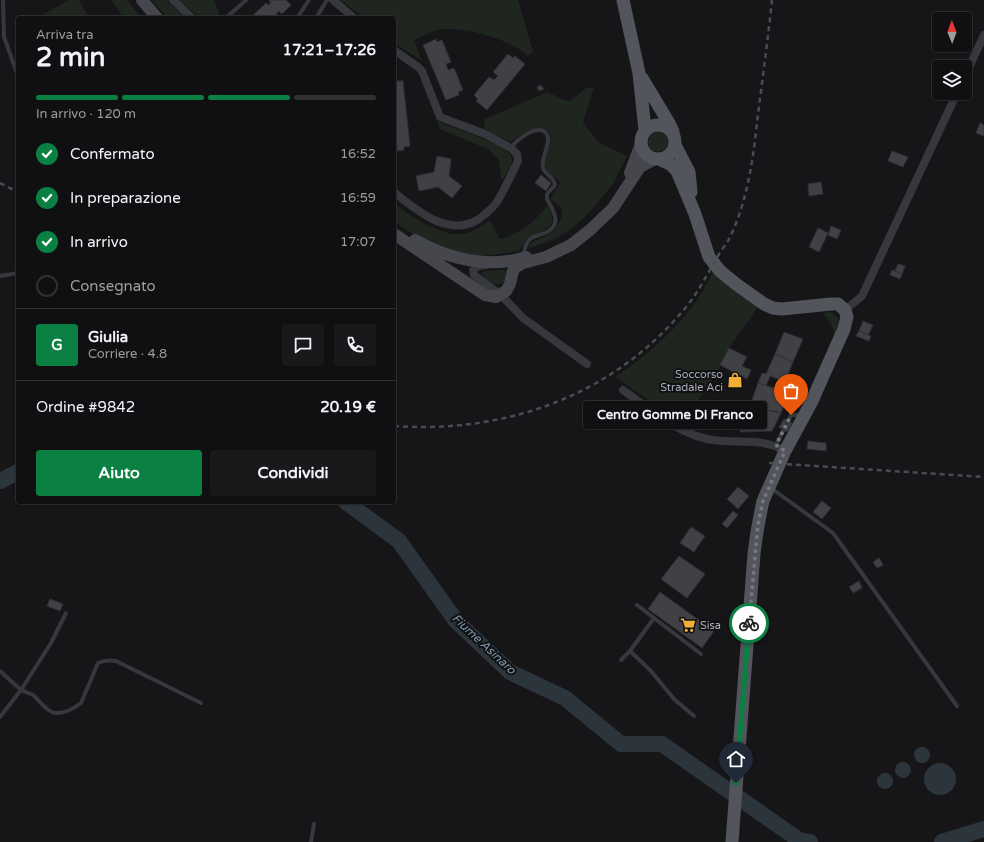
<!DOCTYPE html>
<html lang="it">
<meta charset="utf-8">
<style>
:root{--surface:#101012;--page:#19191b;--text:#f1f3f6;--muted:#9c9d9f;--line:#303032;--accent:#0b8043}
body{margin:0;font-family:"Varela Round",sans-serif;background:var(--page);color:var(--text);height:100vh;display:flex;flex-direction:column;font-size:15px;white-space:nowrap}
*{box-sizing:border-box;margin:0}
p{font-size:13px;color:var(--muted)}
.icon{flex:none;width:22px;height:22px;fill:none;stroke:currentColor;stroke-width:2;stroke-linecap:round;stroke-linejoin:round}
.map{position:relative;flex:1;overflow:hidden}
.sheet{position:absolute;left:16px;top:16px;width:380px;height:488px;display:flex;flex-direction:column;background:var(--surface);border-radius:4px;box-shadow:0 1px 3px #0004,0 0 0 1px var(--line)}
.sheet>*{flex:none}
.needle{width:26px;rotate:359deg}
.buttons{position:absolute;left:932px;top:12px;display:grid;gap:8px}
.buttons a{display:grid;place-items:center;width:40px;height:40px;border-radius:4px;background:var(--surface);box-shadow:0 1px 3px #0004,0 0 0 1px var(--line);font-size:20px}
.pin{position:absolute;display:grid;place-items:center;width:34px;height:34px;color:#fff;margin:-41px -17px;border-radius:50% 50% 50% 0;rotate:-45deg;box-shadow:0 0 4px #0007}
.pin .icon{rotate:45deg}
.courier{position:absolute;display:grid;place-items:center;width:40px;height:40px;margin:-20px;border:3px solid #0b8043;border-radius:50%;background:#fff;color:#222;box-shadow:0 1px 5px #0007}
.bubble{position:absolute;height:28px;border-radius:4px;background:var(--surface);box-shadow:0 1px 3px #0004,0 0 0 1px var(--line);font-size:13px;font-weight:800;line-height:28px;text-align:center}
.summary em{font-style:normal;font-weight:800}
.summary div{display:flex;flex-direction:column-reverse}
.summary{display:flex;align-items:center;justify-content:space-between;height:68px;padding:0 20px}
h1{font-size:26px;font-weight:800;line-height:30px}
.bar{display:grid;grid-template-columns:repeat(4,1fr);gap:6px 4px;align-content:center;height:48px;padding:0 20px}
.bar i{height:5px;border-radius:3px;background:var(--line)}
.bar .current{background:var(--accent)}
.bar p{grid-column:span 4}
.line{display:flex;align-items:center;gap:10px;padding:0 20px;border-top:1px solid var(--line)}
.line div{flex:1}
.round{display:grid;place-items:center;flex:none;width:42px;height:42px;border-radius:4px;background:var(--page)}
ol{padding:0 20px;list-style:none}
li{display:flex;align-items:center;gap:12px;height:44px}
li p{margin-inline-start:auto}
li .icon{padding:4px;border-radius:50%;background:var(--accent);color:#fff;stroke-width:4}
li:last-child{color:var(--muted)}
li i{width:22px;height:22px;border:2px solid var(--line);border-radius:50%}
.action{display:flex;gap:8px;margin-top:auto;padding:8px 20px}
.action a{flex:1;height:46px;border-radius:4px;background:var(--accent);color:#fff;font-size:16px;font-weight:800;line-height:46px;text-align:center}
.action a+a{background:var(--page);color:var(--text)}
.map>svg:first-child{display:block}
.green{fill:#1e261f}
.water{fill:#2c353c}
.lines{fill:none;stroke-linecap:round;stroke-linejoin:round}
.river{stroke:#2c353c;stroke-width:16}
.building{fill:#404145;stroke:#303034}
.service{stroke:#37383d;stroke-width:4}
.minor{stroke:#37383d;stroke-width:8}
.secondary{stroke:#45474d;stroke-width:12}
.primary{stroke:#53555c;stroke-width:13}
.rail{stroke:#4a4c52;stroke-width:2.5;stroke-dasharray:5 4;stroke-linecap:butt}
.done{stroke:#757880;stroke-width:4;stroke-dasharray:0 7.2}
.route{stroke:#0b8043;stroke-width:5}
.labels{text-anchor:middle;stroke-width:4;stroke-linejoin:round;paint-order:stroke}
.poi-label{font-size:11px;fill:#a8adb8;stroke:#111113;text-anchor:end}
.water-label{font-size:12px;font-style:italic;fill:#7f9bb3;stroke:#111113}
</style>
<div class="map">
<svg width="984" height="842" viewBox="0 0 984 842">
<rect width="100%" height="100%" fill="#161618"/>
<path class="green" d="M68 0H79L89 18H38Z
M111 0H127L142 18H124Z
M152 0H166L185 18H168Z
M179 0H214L220 16 218 18H203L199 14 197 15Z
M341 0H518L533 51 528 56C510 39 462 25 437 30 430 32 421 37 414 40L422 61 394 43V18H364Z
M594 87 583 122 598 142 627 156 613 184 589 213 571 229 555 239 530 248 528 246C535 238 548 237 554 230 559 224 565 213 560 207 558 204 553 202 551 199 551 192 559 189 560 182 555 177 547 173 545 166 542 156 562 131 541 129 530 128 519 136 510 142L484 129 485 119 547 92 565 100 570 101 586 88Z
M437 121C450 128 512 144 512 159 513 166 506 174 503 179L501 178 499 160 488 149 440 129Z
M648 142a10 10 0 1 1 20 0a10 10 0 1 1-20 0Z
M394 203C409 215 441 237 462 234 473 232 481 227 490 220L499 238 503 239C525 229 531 225 547 206L551 212 553 222C547 231 537 232 529 238 524 241 522 246 519 251 504 253 488 257 473 255 443 251 417 239 394 221Z
M508 270 505 281C496 289 489 281 482 275L483 271Z
M714 270 758 307 729 348 714 378 682 423 615 377C647 355 678 329 699 297 705 288 709 279 714 270Z
M831 312 838 318 839 322 835 336 832 326 823 313Z"/>
<path class="water" d="M914 755a8 8 0 1 1 16 0a8 8 0 1 1-16 0Z
M895 770a8 8 0 1 1 16 0a8 8 0 1 1-16 0Z
M924 779a16 16 0 1 1 32 0a16 16 0 1 1-32 0Z
M877 781a8 8 0 1 1 16 0a8 8 0 1 1-16 0Z"/>
<g class="lines">
<path class="river" d="M0 481 18 472
M346 502 399 541 456 621 510 672 565 698 621 744H662L799 840 810 842
M942 842 984 829"/>
</g>
<path class="building" d="M269 0H286L291 5 282 14 279 11 276 14 277 15 274 18H250L266 3 268 5 271 3Z
M436 39 437 42 442 40 451 62 446 64 448 70 454 68 463 90 458 92 459 95 446 100 423 45Z
M508 54 513 58 515 56 525 64 487 110 476 101 478 99 474 95 489 77 494 80 498 76 493 72Z
M394 78H396L397 81H403L410 146 404 147V150L397 151 396 141 394 140Z
M541 85 544 89 539 91 537 87Z
M980 123 984 125V136L976 133Z
M892 151 908 157 903 167 888 161Z
M437 156 451 159 449 176 462 186 452 198 438 187 419 191 416 176 434 172Z
M541 175 551 183 546 191 535 183Z
M821 182 823 194 809 196 808 184Z
M831 226 841 230 837 239 828 235Z
M818 228 828 233 819 252 809 247Z
M898 264 905 266 902 274 895 271Z
M892 270 902 274 900 279 890 275Z
M863 321 873 325 868 335 859 331Z
M859 331 871 336 869 341 856 336Z
M784 332 803 339 793 362 775 354Z
M729 348 747 357 742 366 751 370 747 379 720 365Z
M775 354 793 362 785 382 770 376 766 386 758 383 762 373 766 374Z
M758 383 789 393 781 413 750 406Z
M789 393 800 397 793 410 786 409 787 408 783 406Z
M767 410 781 413 772 431 740 432 745 418 764 423Z
M784 419 792 423 787 432 779 427Z
M808 441 826 443V451L807 449Z
M738 487 749 496 738 509 727 499Z
M822 501 831 508 822 519 813 512Z
M733 511 738 515 727 528 722 524Z
M691 527 705 536 694 552 680 543Z
M679 556 705 574 687 598 661 579Z
M879 558 883 565 877 568 873 562Z
M859 581 862 588 853 593 849 587Z
M660 592 714 631 702 648 648 609Z
M50 599 63 604 60 611 47 606Z"/>
<g class="lines">
<path class="service" d="M3 0 4 37 18 76
M226 18 246 0
M297 18 309 0
M316 18 327 0
M511 148C516 140 536 125 545 132 554 139 540 158 543 168 545 175 554 177 555 185L547 194V199C554 212 563 225 545 233 540 235 534 236 530 239 525 243 524 251 523 257
M0 276 18 273
M776 445 791 415H802
M771 488 833 533 957 706
M637 605 701 654
M66 613 51 643 21 690C25 692 29 693 33 695 39 700 45 709 52 712 62 716 73 709 81 703L98 663C104 660 109 660 116 661L201 703
M630 651 651 671 674 699 694 716
M621 660 630 651 654 618
M0 671 21 690 0 717
M311 842 314 824"/>
<path class="minor" d="M173 0 192 18
M333 0 354 18
M394 50 418 67 422 71 440 117 485 134 511 148 517 154 518 161C511 175 505 189 497 202 492 209 485 214 479 219 449 238 417 211 394 192
M965 76 984 35
M486 265 479 266 473 270 474 275 501 295 523 318 587 364
M845 310 862 296 957 93
M623 390C648 408 676 432 707 439 734 445 760 436 785 451"/>
<path class="secondary" d="M142 0 157 18
M630 173 641 144
M394 234 485 295 496 297 506 291 510 284 513 271 516 267 523 263 546 257 571 245 590 230 613 208 640 167 655 159
M415 240C447 259 490 269 526 257"/>
<path class="primary" d="M623 0 639 73 645 130
M642 78 669 123 673 132
M641 142a17 17 0 1 1 34 0a17 17 0 1 1-34 0Z
M675 145 689 172 691 192
M659 159 670 164 677 171 695 214 709 257 720 271 736 284 764 304 773 308 782 309 831 304H838L845 310 847 317 844 329 811 403 785 451 763 501C759 519 756 536 754 554L732 842"/>
<path class="rail" d="M0 183 18 192
M394 426C508 434 618 394 690 302 700 289 707 274 716 260 719 253 724 247 728 241 735 228 742 208 745 195 752 169 755 141 758 114 763 76 768 38 772 0
M769 463 984 477"/>
</g>
<g class="lines">
<path class="done" d="M749 623 758 524 763 501 785 451 776 445 791 415"/>
<path class="route" d="M736 783 749 623"/>
</g>
<defs>
<g id="shop-bare" transform="scale(1.2)"><path d="M-5-2.5h2.3a2.7 3.5 0 0 1 5.4 0H5L5.5 6h-11ZM-1.5-2.5h3a1.5 2.3 0 0 0-3 0Z" fill="#f2b134" stroke="#111113" stroke-width="2.5" paint-order="stroke"/></g>
<g id="supermarket-bare" transform="scale(1.2)"><path d="M-6-5.5h2.5l.6 2H6L4.5 2H-2.5L-4.4-4H-6ZM-1.5 3.2a1.3 1.3 0 1 0 .1 0ZM3 3.2a1.3 1.3 0 1 0 .1 0Z" fill="#f2b134" stroke="#111113" stroke-width="2.5" paint-order="stroke"/></g>
</defs>
<g fill-rule="evenodd">
<use href="#shop-bare" x="735" y="380"/>
<use href="#supermarket-bare" x="688" y="625"/>
</g>
<g class="labels">
<g class="poi-label">
<text x="723" y="378">Soccorso<tspan x="723" dy="13">Stradale Aci</tspan></text>
<text x="700" y="629" text-anchor="start">Sisa</text>
</g>
<g class="water-label">
<text transform="translate(484 644) rotate(43)" y="4">Fiume Asinaro</text>
</g>
</g>
</svg>
<div class="buttons">
<a><svg class="needle" viewBox="-14 -14 28 28"><path d="M0-13l5 13h-10z" fill="#e53935"/><path d="M0 13l5-13h-10z" fill="#9c9d9f"/></svg></a>
<a><svg class="icon" aria-label="layers" viewBox="0 0 24 24"><path d="M12 4l9 5-9 5-9-5zM3 14l9 5 9-5"/></svg></a>
</div>
<div class="pin" style="left:791px;top:415px;background:#ea580c"><svg class="icon" aria-label="bag" viewBox="0 0 24 24"><path d="M5 8h14l-1 12H6zM9 8a3 3 0 0 1 6 0"/></svg></div>
<div class="pin" style="left:736px;top:783px;background:#1f2937"><svg class="icon" aria-label="home" viewBox="0 0 24 24"><path d="M3 11l9-7 9 7M6 9v11h12V9"/></svg></div>
<div class="courier" style="left:749px;top:623px"><svg class="icon" aria-label="bike" viewBox="0 0 24 24"><circle cx="6" cy="16" r="4"/><circle cx="18" cy="16" r="4"/><path d="M6 16l4-8h5l3 8M10 8l3 8H6M13 5h3"/></svg></div>
<div class="bubble" style="left:583px;top:401px;width:184px">Centro Gomme Di Franco</div>
<section class="sheet">
<div class="summary"><div><h1>2 min</h1><p>Arriva tra</p></div><em>17:21–17:26</em></div>
<div class="bar"><i class="current"></i><i class="current"></i><i class="current"></i><i></i><p>In arrivo · 120 m</p></div>
<ol>
<li><svg class="icon" aria-label="check" viewBox="0 0 24 24"><path d="M5 12l5 5 9-10"/></svg>Confermato<p>16:52</p></li>
<li><svg class="icon" aria-label="check" viewBox="0 0 24 24"><path d="M5 12l5 5 9-10"/></svg>In preparazione<p>16:59</p></li>
<li><svg class="icon" aria-label="check" viewBox="0 0 24 24"><path d="M5 12l5 5 9-10"/></svg>In arrivo<p>17:07</p></li>
<li><i></i>Consegnato</li>
</ol>
<div class="line" style="height:72px"><b class="round" style="background:var(--accent);color:#fff">G</b><div><b>Giulia</b><p>Corriere · 4.8</p></div><a class="round"><svg class="icon" aria-label="chat" viewBox="0 0 24 24"><path d="M4 5h16v11H9l-5 4z"/></svg></a><a class="round"><svg class="icon" aria-label="phone" viewBox="0 0 24 24"><path d="M5 4h4l2 5-3 2q2 4 5 5l2-3 5 2v4C11 20 4 13 5 4z"/></svg></a></div>
<div class="line" style="height:52px"><div>Ordine #9842</div><b>20.19 €</b></div>
<div class="action"><a>Aiuto</a><a>Condividi</a></div>
</section>
</div>
